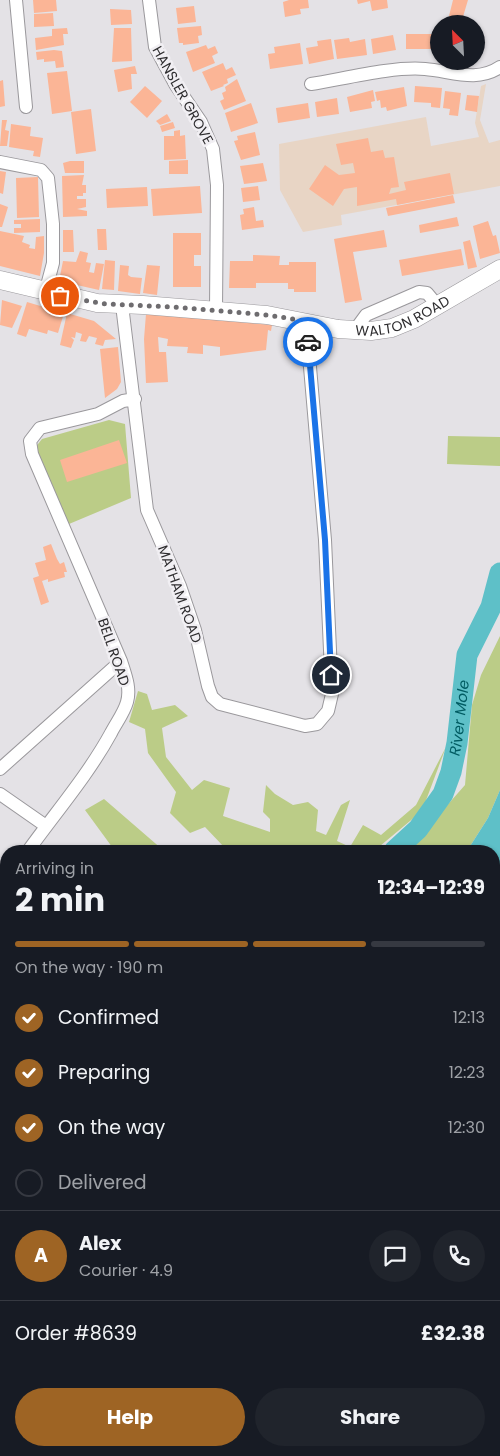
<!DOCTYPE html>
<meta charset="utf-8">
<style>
:root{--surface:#171b24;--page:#20242c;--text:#f1f3f6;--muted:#9ea1a6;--line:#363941;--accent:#9e6424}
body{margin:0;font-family:Poppins,sans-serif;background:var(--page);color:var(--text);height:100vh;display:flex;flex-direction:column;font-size:19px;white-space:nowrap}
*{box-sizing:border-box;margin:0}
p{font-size:16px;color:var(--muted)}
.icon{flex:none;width:28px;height:28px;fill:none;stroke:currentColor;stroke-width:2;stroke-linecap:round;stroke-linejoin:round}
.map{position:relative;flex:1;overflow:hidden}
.details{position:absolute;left:0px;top:845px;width:500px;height:611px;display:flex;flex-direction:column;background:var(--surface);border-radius:20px 20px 0 0;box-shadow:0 1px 4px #0004}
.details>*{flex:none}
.needle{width:32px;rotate:336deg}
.fabs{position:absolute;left:430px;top:15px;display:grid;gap:10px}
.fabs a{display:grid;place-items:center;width:55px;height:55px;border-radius:50%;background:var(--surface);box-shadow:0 1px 4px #0004;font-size:25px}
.pin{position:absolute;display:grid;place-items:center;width:42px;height:42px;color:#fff;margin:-21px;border:2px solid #fff;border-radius:50%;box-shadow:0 1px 5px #0007}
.courier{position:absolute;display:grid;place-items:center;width:50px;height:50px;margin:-25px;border:4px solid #1a73e8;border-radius:50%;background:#fff;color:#222;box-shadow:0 1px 6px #0007}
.head em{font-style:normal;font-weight:700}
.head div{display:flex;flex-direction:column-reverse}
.head{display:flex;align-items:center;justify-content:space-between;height:85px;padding:0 15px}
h1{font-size:32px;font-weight:700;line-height:38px}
.bar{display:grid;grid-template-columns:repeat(4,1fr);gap:8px 5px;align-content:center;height:60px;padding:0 15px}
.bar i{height:6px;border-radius:4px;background:var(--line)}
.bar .on{background:var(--accent)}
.bar p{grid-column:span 4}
.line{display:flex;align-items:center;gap:12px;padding:0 15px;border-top:1px solid var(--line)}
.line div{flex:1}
.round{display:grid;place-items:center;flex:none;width:52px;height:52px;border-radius:26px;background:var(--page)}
ol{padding:0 15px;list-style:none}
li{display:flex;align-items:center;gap:15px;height:55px}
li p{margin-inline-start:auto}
li .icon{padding:5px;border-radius:50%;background:var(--accent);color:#fff;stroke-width:4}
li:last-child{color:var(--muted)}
li i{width:28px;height:28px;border:2px solid var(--line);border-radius:50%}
.primary-button{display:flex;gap:10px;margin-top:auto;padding:10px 15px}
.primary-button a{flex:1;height:58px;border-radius:30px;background:var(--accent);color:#fff;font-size:20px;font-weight:700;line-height:58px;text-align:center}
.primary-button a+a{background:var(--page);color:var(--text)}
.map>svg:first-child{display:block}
.education{fill:#e8d5c5}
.green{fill:#bbcc87}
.water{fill:#5ec0c8}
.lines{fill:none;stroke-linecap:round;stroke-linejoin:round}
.stream{stroke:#5ec0c8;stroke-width:4}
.river{stroke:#5ec0c8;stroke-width:21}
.building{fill:#fbb596}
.minor-casing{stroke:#9a989c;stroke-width:14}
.secondary-casing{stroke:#9a989c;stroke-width:19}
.minor{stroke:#fff;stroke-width:12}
.secondary{stroke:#fff;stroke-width:18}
.done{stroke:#6e6c6f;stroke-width:5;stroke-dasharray:0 9}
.route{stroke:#1a73e8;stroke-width:6}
.labels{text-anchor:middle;stroke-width:5;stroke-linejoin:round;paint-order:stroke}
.street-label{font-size:14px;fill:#2e2d2f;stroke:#f1eff3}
.water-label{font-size:15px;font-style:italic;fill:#015c63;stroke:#f1eff3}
</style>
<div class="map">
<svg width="500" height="1456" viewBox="0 0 500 1456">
<rect width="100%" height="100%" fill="#e4e2e6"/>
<path class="education" d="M486 84 480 120 489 143 500 140V186L341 215 342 225 303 232 280 190 279 144 426 117 431 146 479 137 475 123 481 86Z"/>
<path class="green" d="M109 420 125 424 131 498 69 524 34 449 42 439Z
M448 436 500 437V466L447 464Z
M500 636V790L488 818 467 851H402L421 835 465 785 472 705 481 675Z
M138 691 147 694 152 710 175 705 188 716 162 728 166 757 192 790 204 780 230 788 223 816 270 832V819L263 812 266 785 275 794 293 805 308 802 318 810 316 831 326 835 341 805 350 800 337 841 350 847 363 825 381 835 416 805 446 747 422 811 374 851H235L224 847 205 827 190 833 170 813 176 792 148 753 145 729 129 722Z
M104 799 163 850 169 851H115L85 810Z
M500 876V919L494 923V883Z
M3 949 6 952V1020L0 1028V980L3 982 0 979V953Z
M6 1284V1450H123L124 1456H0V1287Z
M163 1450H266L304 1456H165Z
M366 1450H440L449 1456H385Z"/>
<path class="water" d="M500 790V876L494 883V851H467L488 818Z"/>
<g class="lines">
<path class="stream" d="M426 1450 438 1456
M390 1456 394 1450"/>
<g class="river">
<path id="s1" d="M394 851 418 829 443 794 451 772 457 743 467 655 491 607 500 573"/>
<path d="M0 1272 6 1268"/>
</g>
</g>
<path class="building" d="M33 0H56L57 11 34 13Z
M289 0H308L309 8 300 9 301 14 285 17 283 2Z
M357 0H387L388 8 372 11 370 1 358 4Z
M453 0H468L462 20 449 16Z
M194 6 196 22 178 24 176 8Z
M110 9 131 10 132 24 111 25Z
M53 13 54 26 34 27V14Z
M201 26 202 35 198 36 199 43 183 45V43H179L177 28Z
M67 28 68 34H63L64 45 36 50 35 38 52 36V29Z
M114 28H131L132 61 112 62Z
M406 34H433V49H406Z
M393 35 396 50 373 54 371 39Z
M349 38 350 42 365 39 367 55 337 59 334 40Z
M331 39 334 59 309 64 306 48 318 46 317 41Z
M300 43 303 64 270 69 268 54 275 53 274 47Z
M206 45 208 49 215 46 218 53 212 56 215 63 193 72 186 52Z
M54 50 62 51 64 67 56 68 55 61 44 62V59L37 60 36 52Z
M223 63 226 70 232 67 236 75 227 79 228 83 223 85 224 86 211 91 202 72Z
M135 66 137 74H131L132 89 118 92 114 70Z
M67 71 72 111 52 114 47 73Z
M237 79 246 101 224 110 220 101 224 99 222 93 226 91 225 87Z
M3 80 5 106 0 107V81Z
M145 86 162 101 147 118 130 102Z
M415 86 442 88 440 108 431 107V103L414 102Z
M404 87 407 106 387 111 386 107 381 108 380 100 377 101 375 92Z
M373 90 375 101 371 102 372 108 350 112 347 97Z
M445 91 461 93 458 116 449 115 450 109 443 108Z
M467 95 479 96 477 112 465 110Z
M337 98 339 114 317 117 315 102Z
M251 103 258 123 231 132 225 113Z
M308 103 310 118 278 123 276 108Z
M91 109 96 151 76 154 71 112Z
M167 114 171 121 160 125 156 121Z
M2 120H7L5 130 9 131 7 146H0Z
M173 122 175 128 162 132 160 126Z
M11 124 31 127 30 136 43 138 40 157 33 156 34 151 9 147Z
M180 130V136L185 135 186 159 164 160V136H174V131Z
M255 132 260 155 241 160 234 141 238 140 237 136Z
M368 138 371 152 383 150 385 158 394 157 399 187 391 188 389 194 406 190 404 182 450 173 454 194 397 205 396 199 357 206V187L344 189 333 206 309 189 325 165 339 175 355 173 353 163 341 165 336 144Z
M188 160V174H169V161Z
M70 161H84V173H65L63 163Z
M263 163 267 181 244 184 240 166Z
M0 171 6 172 3 194 0 193Z
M84 175 82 185H86V193H83V196H77V199H86V207L77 209 87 211V216L63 217 62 176Z
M38 177 39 217 17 218 16 178Z
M200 186 202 213 153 216 151 189Z
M258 186 260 200 243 202 241 188Z
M147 187 148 206 107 208 106 189Z
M453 195 455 203 388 216 386 208Z
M0 204 8 207 2 227H0Z
M254 207 256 221 263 220 264 227 242 230 240 215 244 214 243 209Z
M457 217 459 226 420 233 419 225Z
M40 219V232L14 233V228H21V224H14V220Z
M488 221 493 236 496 235 500 253 480 259 473 226Z
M97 229H106L107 250H98Z
M63 230H73L74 252H63Z
M384 230 387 247 353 252 362 300 345 303 334 239Z
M0 231 24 236 22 242 30 245 29 248 35 249 36 237 44 236V253L40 276 0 266Z
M173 233H201V255H194V266H201V287H173Z
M470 240 477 267 468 269 463 242Z
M461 249 464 265 402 276 399 260Z
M80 251 88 253 86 262 91 263 89 272 94 273 96 263 104 264 99 290 59 281 63 261 76 262Z
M253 255 280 256 279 265H289V262H316V292H294V289H288V283H256V288H229L230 261H253Z
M105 260 115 261 114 290 102 289Z
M120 265 129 266 128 275 131 277 142 278 140 294 118 291Z
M147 265 160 266 157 295 143 293Z
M2 300 22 306 12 328 0 325Z
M27 302 64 313 58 333 48 330 47 334 29 329 26 337 17 334Z
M67 313 94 321 116 339 105 340 103 346 95 344 97 338 89 336 86 342 80 341 82 334 76 332 75 338 71 337 74 340 71 348 60 345Z
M146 314 272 325 271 331 268 330 266 350 220 356V347L203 345V354L187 353 188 347 167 346 168 339 158 337 159 352H166L168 382 146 383 144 339Z
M118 347 121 382 117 389 105 398 100 349Z
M119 440 127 463 67 482 60 460Z
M51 544 57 559 60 564 64 562 67 572H64L65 577 48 582V579L42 581 49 602 41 605 33 578 39 576 35 563 46 560 43 547Z
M496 1416 500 1422V1439L494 1429V1417Z
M448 1450H473L482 1456H458Z"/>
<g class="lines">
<g class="minor-casing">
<path id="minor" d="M16 0 26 107
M149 0 155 47 175 84 201 122 213 149 217 185 216 310
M311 84C343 79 394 66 425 69 451 71 477 83 500 67
M0 162 41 170 48 178 53 224V263L45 293
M122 305 147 510 180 586 195 630 208 686 212 697 220 704 305 726 317 724 328 711 332 694 325 540 306 321
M355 330 366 315 419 292 427 293 437 305
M0 769 121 661
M0 794 46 826
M28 851C56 812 88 775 111 733 116 723 124 713 127 702 131 688 125 674 121 661L32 454 30 441 40 428 98 414 123 401 135 399
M494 1020 500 1018
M494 1181 500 1191"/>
</g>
<g class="secondary-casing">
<g id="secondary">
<path id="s2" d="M0 280 97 303 143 305 267 315 338 329 371 331 392 328 414 319 500 269"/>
</g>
</g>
<use href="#minor" class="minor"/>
<use href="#secondary" class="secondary"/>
</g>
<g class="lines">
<path class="done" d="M60 296 106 304 174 307 267 315 306 321 308 342"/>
<path class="route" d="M308 342 325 540 331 675"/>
</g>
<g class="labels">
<g class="street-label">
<text transform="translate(183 95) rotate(61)" y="5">HANSLER GROVE</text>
<text dy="5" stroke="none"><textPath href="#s2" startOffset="410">WALTON ROAD</textPath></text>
<text transform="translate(180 594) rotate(70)" y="5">MATHAM ROAD</text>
<text transform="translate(114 652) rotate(71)" y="5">BELL ROAD</text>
</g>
<g class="water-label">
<text dy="5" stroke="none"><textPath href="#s1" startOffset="154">River Mole</textPath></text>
</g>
</g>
</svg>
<div class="fabs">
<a><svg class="needle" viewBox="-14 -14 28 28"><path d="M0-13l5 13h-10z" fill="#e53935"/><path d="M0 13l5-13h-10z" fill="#9ea1a6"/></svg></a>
</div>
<div class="pin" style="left:60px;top:296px;background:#ea580c"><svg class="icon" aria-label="bag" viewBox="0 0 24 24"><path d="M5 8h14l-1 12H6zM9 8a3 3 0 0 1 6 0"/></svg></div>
<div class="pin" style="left:331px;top:675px;background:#1f2937"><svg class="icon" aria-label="home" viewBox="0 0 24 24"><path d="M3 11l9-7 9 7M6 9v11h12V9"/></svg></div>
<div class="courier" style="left:308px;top:342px"><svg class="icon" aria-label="car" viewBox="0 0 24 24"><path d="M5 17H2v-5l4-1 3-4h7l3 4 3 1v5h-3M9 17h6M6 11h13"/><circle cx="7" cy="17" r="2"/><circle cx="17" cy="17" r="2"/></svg></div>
<section class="details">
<div class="head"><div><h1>2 min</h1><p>Arriving in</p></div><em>12:34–12:39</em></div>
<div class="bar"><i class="on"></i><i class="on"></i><i class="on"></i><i></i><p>On the way · 190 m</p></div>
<ol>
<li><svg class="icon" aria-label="check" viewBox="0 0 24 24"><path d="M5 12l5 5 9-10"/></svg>Confirmed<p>12:13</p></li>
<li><svg class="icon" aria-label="check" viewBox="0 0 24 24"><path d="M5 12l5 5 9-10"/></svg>Preparing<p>12:23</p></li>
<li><svg class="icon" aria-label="check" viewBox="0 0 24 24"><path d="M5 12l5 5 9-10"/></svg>On the way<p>12:30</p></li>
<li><i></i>Delivered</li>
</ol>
<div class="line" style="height:90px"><b class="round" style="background:var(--accent);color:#fff">A</b><div><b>Alex</b><p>Courier · 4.9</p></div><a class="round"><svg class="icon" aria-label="chat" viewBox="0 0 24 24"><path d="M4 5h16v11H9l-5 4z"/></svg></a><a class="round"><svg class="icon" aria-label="phone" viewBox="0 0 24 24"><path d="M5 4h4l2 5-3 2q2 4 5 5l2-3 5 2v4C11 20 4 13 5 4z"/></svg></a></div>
<div class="line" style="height:65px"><div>Order #8639</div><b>£32.38</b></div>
<div class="primary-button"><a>Help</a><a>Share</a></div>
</section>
</div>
